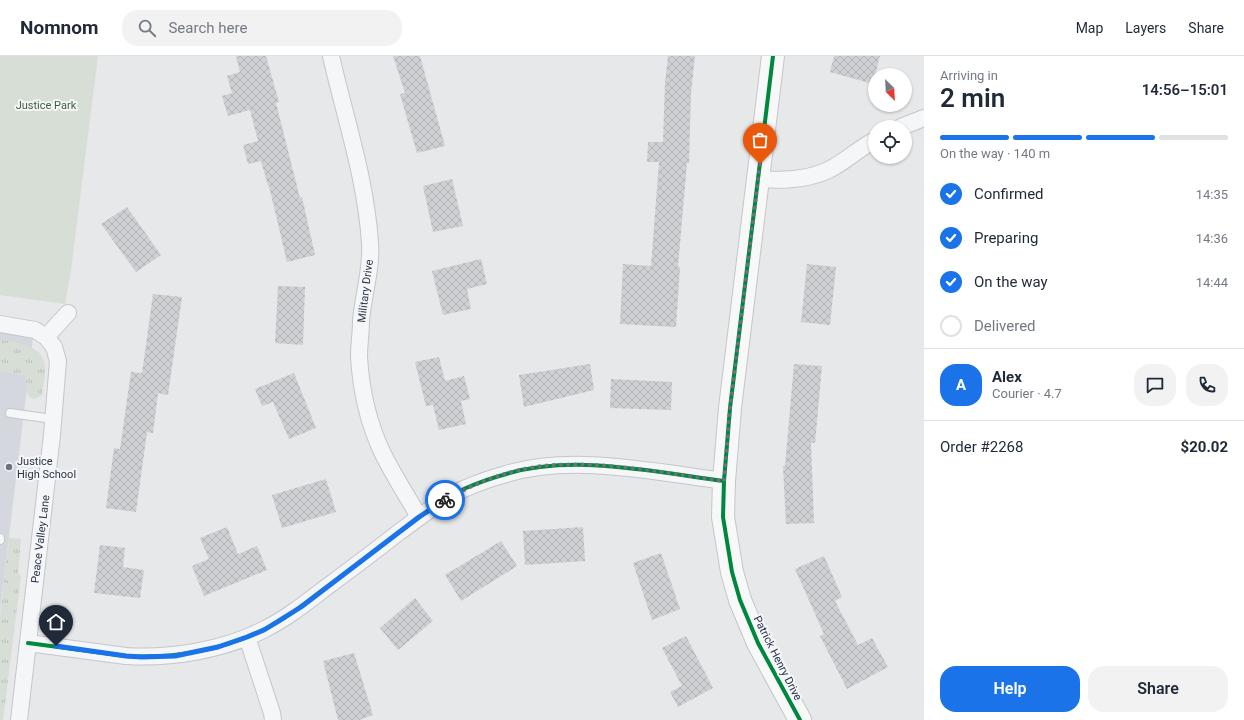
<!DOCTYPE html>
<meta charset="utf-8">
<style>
:root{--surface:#fff;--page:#f2f2f3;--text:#1f2937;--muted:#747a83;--line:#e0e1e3;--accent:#1a73e8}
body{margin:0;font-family:Roboto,sans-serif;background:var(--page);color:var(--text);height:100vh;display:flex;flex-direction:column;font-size:15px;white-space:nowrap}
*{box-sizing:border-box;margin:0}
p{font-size:13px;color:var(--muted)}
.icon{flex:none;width:22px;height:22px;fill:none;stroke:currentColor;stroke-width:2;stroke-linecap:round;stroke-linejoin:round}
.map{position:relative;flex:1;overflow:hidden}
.drawer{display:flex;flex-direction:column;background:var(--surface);width:320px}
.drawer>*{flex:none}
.needle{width:26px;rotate:156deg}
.fabs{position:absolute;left:868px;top:12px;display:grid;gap:8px}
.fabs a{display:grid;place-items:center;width:44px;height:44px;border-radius:50%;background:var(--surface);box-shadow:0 1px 3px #0004;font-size:20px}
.pin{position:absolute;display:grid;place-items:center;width:34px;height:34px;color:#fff;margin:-41px -17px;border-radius:50% 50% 50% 0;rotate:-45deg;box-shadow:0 0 4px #0007}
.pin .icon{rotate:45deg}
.courier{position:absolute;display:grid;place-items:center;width:40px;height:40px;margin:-20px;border:3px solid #1a73e8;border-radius:50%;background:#fff;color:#222;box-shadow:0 1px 5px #0007}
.summary em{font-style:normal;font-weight:600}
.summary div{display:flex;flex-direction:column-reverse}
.summary{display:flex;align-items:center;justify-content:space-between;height:68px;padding:0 16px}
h1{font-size:26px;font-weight:600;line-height:30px}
.bar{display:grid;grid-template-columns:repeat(4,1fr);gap:6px 4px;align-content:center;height:48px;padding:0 16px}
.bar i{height:5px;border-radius:3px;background:var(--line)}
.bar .current{background:var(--accent)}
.bar p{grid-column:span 4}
.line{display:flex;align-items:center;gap:10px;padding:0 16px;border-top:1px solid var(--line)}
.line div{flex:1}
.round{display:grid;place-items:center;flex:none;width:42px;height:42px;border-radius:16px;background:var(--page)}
ol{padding:0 16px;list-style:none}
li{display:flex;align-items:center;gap:12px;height:44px}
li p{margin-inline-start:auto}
li .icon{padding:4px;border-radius:50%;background:var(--accent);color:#fff;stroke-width:4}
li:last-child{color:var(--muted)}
li i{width:22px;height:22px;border:2px solid var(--line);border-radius:50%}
.button{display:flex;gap:8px;margin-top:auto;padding:8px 16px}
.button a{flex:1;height:46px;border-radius:16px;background:var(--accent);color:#fff;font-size:16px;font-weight:600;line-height:46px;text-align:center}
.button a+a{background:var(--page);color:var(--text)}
header{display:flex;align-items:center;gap:24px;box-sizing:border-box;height:56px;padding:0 20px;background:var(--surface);border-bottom:1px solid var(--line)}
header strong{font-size:19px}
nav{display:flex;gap:22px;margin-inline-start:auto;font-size:14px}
.search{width:280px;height:36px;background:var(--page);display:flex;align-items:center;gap:10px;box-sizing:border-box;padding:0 14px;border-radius:16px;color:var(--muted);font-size:15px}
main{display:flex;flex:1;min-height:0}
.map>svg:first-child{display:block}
.built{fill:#d4d7dd}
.grass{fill:url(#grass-tufts)}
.park{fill:#d6ded6}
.building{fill:url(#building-cross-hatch)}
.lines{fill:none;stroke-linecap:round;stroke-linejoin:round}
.lane-casing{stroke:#c4c6c8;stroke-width:10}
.street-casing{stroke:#c4c6c8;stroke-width:18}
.secondary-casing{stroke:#c4c6c8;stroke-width:24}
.lane{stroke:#f5f6f7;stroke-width:8}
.street{stroke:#f5f6f7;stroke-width:16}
.secondary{stroke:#f8f8f8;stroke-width:22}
.cycleway-casing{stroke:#f4f6f9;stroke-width:6}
.cycleway{stroke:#00873e;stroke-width:4}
.done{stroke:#6c737f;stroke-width:4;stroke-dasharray:0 7.2}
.route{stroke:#1a73e8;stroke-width:5}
.poi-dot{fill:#6c737f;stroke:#f4f6f9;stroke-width:1.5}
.labels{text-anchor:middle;stroke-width:4;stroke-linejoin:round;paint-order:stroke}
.park-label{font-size:11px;fill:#3f6138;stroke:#f4f6f9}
.street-label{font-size:11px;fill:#2b3445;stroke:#f4f6f9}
.poi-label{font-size:11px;fill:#2b3445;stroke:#f4f6f9;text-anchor:start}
</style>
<header>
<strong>Nomnom</strong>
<div class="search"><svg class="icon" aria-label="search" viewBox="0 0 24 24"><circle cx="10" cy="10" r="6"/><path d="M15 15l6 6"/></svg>Search here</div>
<nav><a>Map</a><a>Layers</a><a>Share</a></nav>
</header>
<main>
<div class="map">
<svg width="924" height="664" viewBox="0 0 924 664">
<defs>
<pattern id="grass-tufts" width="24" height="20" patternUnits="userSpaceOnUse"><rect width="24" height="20" fill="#d6ded6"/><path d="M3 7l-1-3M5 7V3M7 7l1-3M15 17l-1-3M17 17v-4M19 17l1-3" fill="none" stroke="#b8bfb9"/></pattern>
<pattern id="building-cross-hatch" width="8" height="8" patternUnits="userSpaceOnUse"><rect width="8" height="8" fill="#ced0d3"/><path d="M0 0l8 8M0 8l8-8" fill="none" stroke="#b1b3b6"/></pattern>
</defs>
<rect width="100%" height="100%" fill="#e6e8ea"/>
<path class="built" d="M0 261 35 266 0 555Z"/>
<path class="grass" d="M0 284C17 287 42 288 45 310 46 319 43 330 42 339L34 343 29 341C25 334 27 329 26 321L22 319 0 315Z
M9 482 21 483 18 517 21 520 3 664H0V559Z"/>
<path class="park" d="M0 0H98L71 214 65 248 0 239Z"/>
<path class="building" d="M236 0H266L279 46 276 47 300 142 302 141 315 199 287 206 269 130H268L261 105 248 108 243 89 258 85 250 54 228 60 222 40 232 37 227 20 240 16Z
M393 0H420L445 90 417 97 400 38 405 37Z
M668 0H695L691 37 689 107H687L678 211H680L676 271 620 268 623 208 651 210 659 106H647L648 86H663L665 27Z
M834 0H880L873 28 830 16Z
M452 123 463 170 433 176 423 130Z
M127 151 161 199 136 216 101 168Z
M481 203 487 228 467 233 471 253 443 259 432 215Z
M807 208 836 211 830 269 801 266Z
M278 230 305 231 303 289 275 287Z
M153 238 182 241 168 339 158 337 153 377 147 376 136 456 106 452 114 392 120 393 131 316 142 317Z
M439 301 445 325 464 320 470 343 461 345 466 368 439 374 433 349 426 350 415 306Z
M590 308 594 334 524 351 519 319Z
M794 308 822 310 815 387H811L814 467 786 468 783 410H785Z
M294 317 316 372 289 383 273 346 262 350 255 333Z
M611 323 672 326 671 354 610 352Z
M326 423 336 456 282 472 272 439Z
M227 471 238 498 257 490 267 514 204 540 192 510 209 503 200 482Z
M583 471 585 505 525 509 523 475Z
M501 485 517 510 461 545 445 519Z
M100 489 125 492 123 511 144 514 140 542 94 537Z
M661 497 680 553 652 564 633 507Z
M824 500 842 541 835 545 858 589 872 582 888 611 847 633 820 580 824 578 795 513Z
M415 542 433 565 398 594 380 572Z
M686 580 713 632 678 651 670 636 682 630 662 592Z
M354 597 373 659 359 664H338L323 605Z"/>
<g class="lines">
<g class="lane-casing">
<path id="lane" d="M10 357 53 363
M0 482V484"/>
</g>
<g class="street-casing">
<path id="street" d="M331 0C345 62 366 123 370 187 372 213 363 239 361 265 361 277 359 289 359 301 361 334 369 369 383 398 394 420 407 440 419 461
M901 71 924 62
M758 123C783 125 812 124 834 111 848 103 860 92 875 84
M0 268 35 274 46 281
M247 581 272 657 273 664
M28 587 126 600C171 603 223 594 263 574 286 563 307 546 328 530 351 513 375 495 398 477 420 461 442 443 466 432 478 427 491 422 503 419 570 397 655 416 724 425
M19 664 52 379 58 305 54 291 46 281 68 257"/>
</g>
<g class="secondary-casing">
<path id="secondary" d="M773 0 730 352 724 425 723 461 732 516 740 544 758 587 800 664"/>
</g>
<use href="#lane" class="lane"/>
<use href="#street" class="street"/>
<use href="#secondary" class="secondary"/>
<g class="cycleway-casing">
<path id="cycleway" d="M773 0 730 352 724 425 723 461 732 516 740 544 758 587 800 664
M28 587 126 600C171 603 223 594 263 574 286 563 307 546 328 530 351 513 375 495 398 477 420 461 442 443 466 432 478 427 491 422 503 419 570 397 655 416 724 425"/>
</g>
<use href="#cycleway" class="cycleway"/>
</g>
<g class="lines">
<path class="done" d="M445 444C475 427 508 414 542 410 600 404 666 417 724 425L730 352 760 108"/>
<path class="route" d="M56 590 126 600 142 601 175 600 218 591 247 581 264 574 301 551 419 461 445 444"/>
</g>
<circle class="poi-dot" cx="9" cy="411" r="4"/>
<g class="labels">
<g class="park-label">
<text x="46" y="53">Justice Park</text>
</g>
<g class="street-label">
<text transform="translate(365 235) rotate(-83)" y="4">Military Drive</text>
<text transform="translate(40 483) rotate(-83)" y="4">Peace Valley Lane</text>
<text transform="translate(778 602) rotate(63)" y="4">Patrick Henry Drive</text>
</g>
<g class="poi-label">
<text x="17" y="409">Justice<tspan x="17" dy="13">High School</tspan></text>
</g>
</g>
</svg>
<div class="fabs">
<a><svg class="needle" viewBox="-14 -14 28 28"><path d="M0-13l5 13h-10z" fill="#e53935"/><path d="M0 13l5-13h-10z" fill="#747a83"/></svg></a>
<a><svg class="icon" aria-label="locate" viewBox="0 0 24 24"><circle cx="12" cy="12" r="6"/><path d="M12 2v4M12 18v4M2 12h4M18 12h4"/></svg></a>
</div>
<div class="pin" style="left:760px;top:108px;background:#ea580c"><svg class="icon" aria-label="bag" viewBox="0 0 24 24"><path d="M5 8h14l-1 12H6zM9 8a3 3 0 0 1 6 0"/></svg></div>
<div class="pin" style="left:56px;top:590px;background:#1f2937"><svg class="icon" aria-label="home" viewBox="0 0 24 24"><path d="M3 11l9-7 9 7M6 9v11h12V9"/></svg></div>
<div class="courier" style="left:445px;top:444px"><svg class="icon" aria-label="bike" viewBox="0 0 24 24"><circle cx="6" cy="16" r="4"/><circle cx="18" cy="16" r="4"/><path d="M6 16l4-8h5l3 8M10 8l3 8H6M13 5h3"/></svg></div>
</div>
<section class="drawer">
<div class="summary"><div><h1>2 min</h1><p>Arriving in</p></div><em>14:56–15:01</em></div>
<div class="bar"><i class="current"></i><i class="current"></i><i class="current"></i><i></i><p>On the way · 140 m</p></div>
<ol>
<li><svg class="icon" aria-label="check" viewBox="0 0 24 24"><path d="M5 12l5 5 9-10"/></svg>Confirmed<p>14:35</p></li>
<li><svg class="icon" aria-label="check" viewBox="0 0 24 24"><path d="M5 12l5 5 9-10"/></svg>Preparing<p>14:36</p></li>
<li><svg class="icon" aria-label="check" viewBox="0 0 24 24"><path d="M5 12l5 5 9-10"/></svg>On the way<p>14:44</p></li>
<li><i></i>Delivered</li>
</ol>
<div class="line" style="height:72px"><b class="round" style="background:var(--accent);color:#fff">A</b><div><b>Alex</b><p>Courier · 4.7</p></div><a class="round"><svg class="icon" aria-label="chat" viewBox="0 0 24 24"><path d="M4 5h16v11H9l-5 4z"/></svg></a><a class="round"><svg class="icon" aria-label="phone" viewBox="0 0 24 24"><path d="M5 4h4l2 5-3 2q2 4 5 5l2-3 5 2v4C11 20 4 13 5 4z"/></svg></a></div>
<div class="line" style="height:52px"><div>Order #2268</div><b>$20.02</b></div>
<div class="button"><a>Help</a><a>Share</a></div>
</section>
</main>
